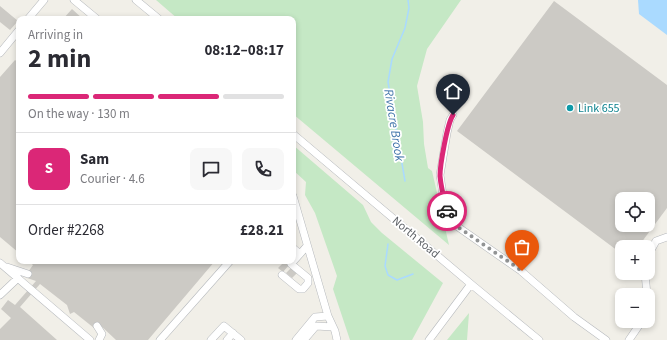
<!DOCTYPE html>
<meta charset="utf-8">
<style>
:root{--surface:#fff;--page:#f7f7f7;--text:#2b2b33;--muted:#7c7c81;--line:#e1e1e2;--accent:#db2777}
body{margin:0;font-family:"Source Sans 3",sans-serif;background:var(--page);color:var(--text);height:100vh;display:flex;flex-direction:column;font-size:15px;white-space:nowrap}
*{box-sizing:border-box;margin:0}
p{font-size:13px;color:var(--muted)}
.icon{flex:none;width:22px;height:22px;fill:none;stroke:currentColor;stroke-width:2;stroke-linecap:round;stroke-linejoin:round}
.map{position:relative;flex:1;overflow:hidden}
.panel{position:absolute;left:16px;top:16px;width:280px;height:248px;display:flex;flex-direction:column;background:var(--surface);border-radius:8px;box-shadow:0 2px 6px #0003}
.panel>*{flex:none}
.tools{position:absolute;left:615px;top:192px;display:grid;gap:8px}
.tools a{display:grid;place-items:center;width:40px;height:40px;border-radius:8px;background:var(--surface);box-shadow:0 2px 6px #0003;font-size:20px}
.pin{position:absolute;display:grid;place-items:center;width:34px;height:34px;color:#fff;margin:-41px -17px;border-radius:50% 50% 50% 0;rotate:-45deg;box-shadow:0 0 4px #0007}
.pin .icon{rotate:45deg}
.courier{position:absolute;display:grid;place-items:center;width:40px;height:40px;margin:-20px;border:3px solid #db2777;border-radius:50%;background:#fff;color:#222;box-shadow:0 1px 5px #0007}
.overview em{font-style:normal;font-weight:700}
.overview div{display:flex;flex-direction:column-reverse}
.overview{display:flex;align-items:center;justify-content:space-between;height:68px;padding:0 12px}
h1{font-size:26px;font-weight:700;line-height:30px}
.bar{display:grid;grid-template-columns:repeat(4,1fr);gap:6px 4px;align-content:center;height:48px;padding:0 12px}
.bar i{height:5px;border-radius:3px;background:var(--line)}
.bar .on{background:var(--accent)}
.bar p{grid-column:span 4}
.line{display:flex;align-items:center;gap:10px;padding:0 12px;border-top:1px solid var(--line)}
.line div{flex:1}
.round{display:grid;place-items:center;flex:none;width:42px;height:42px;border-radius:8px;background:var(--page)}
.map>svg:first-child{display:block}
.green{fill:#c5e8c5}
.water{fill:#aadaff}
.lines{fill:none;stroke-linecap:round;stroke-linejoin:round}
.stream{stroke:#aadaff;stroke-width:1.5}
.building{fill:#cccac5;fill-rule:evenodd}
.minor-casing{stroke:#b5b8bc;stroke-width:8}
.minor{stroke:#fff;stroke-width:7}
.done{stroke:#929495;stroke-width:4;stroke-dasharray:0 7.2}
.route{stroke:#db2777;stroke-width:5}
.culture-dot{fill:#0f9aa8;stroke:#fff;stroke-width:1.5}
.labels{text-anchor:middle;stroke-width:3.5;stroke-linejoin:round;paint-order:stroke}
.culture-label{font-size:12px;fill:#0d838f;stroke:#fff;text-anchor:start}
.street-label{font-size:12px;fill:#5f6368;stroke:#fff}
.water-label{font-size:13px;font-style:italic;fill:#4174aa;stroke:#fff}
</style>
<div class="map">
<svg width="667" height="340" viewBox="0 0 667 340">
<rect width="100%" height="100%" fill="#f1efe8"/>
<path class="green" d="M156 0H461L427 49 417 86 423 122 424 144 428 168 432 171 449 245 293 114V19H178Z
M293 145 363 205 371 222 382 233 443 283 412 340H350L333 289 337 276 315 213 305 195 306 182 293 170Z
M469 313 467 340H447Z"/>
<path class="water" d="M638 0H667V35L639 14Z"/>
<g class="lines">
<path class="stream" d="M405 181 388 82 392 59 405 28 409 8 408 0
M388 244 385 266 388 275 397 280 413 274"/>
</g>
<path class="building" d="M554 1 667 85V208L638 247H622V254L457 131ZM622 199H648V225H622Z
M0 6 18 21 10 30 0 22Z
M72 9 83 19H63Z
M15 60 19 63V253L0 237V77Z
M28 261H215L148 340H116L99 324 94 328 74 312 70 314 67 305 40 284 20 307 57 340H0V329L11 318 1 309 8 300 15 305 36 281 27 278 28 272 33 265Z
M285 261 289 265 283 272 278 268Z
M291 268 297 273 292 278 286 273Z"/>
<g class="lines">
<g class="minor-casing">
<path id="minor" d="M74 0 97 19
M136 0 159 19
M28 19 44 0
M0 53 19 30
M453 115 450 120 447 133 440 175 443 195 448 214 458 227 521 271 574 317 606 340
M293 134 471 284 539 340
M293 196 328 316
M293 248 300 254
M648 262 651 250 656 241 667 237
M0 263 90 340
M7 267 28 274
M645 273 647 295
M282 275 299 289H303L308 283V278L291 264 307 246
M0 295 18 278
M97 326 102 334 99 340
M160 340 230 261
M211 340 224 326 241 340
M227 340 233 333
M296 340 315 317 328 316 335 331 337 340
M304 340 316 326 333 327
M429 340 471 284
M629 340 642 321"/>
</g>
<use href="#minor" class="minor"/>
</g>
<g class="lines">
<path class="done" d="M447 211 448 214 458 227 522 271"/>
<path class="route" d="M447 211C444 199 441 188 440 176 440 165 447 124 453 115"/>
</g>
<circle class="culture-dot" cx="570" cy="108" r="4"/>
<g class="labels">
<g class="culture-label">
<text x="578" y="112">Link 655</text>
</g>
<g class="street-label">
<text transform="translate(416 237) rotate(40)" y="4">North Road</text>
</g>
<g class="water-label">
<text transform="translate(395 125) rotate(81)" y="5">Rivacre Brook</text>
</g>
</g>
</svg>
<div class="tools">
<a><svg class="icon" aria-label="locate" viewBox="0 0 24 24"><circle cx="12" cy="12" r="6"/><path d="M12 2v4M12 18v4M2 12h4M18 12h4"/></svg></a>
<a>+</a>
<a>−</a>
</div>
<div class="pin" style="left:522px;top:271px;background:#ea580c"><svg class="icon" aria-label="bag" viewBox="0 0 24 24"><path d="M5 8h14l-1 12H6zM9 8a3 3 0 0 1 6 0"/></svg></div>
<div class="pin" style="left:453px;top:115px;background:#1f2937"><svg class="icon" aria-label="home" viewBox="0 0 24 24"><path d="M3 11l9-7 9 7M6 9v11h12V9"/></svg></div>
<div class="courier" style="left:447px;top:211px"><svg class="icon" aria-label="car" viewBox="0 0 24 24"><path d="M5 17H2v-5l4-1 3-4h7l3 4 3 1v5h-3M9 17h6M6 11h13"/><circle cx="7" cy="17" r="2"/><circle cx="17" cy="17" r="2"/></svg></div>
<section class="panel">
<div class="overview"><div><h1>2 min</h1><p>Arriving in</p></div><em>08:12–08:17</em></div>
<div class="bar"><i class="on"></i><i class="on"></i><i class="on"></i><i></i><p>On the way · 130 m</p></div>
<div class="line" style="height:72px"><b class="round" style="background:var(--accent);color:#fff">S</b><div><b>Sam</b><p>Courier · 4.6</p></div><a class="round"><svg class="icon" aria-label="chat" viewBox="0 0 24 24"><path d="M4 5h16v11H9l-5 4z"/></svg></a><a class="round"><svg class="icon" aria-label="phone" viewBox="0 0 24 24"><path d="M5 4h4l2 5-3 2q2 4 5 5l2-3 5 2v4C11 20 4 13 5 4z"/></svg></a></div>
<div class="line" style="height:52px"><div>Order #2268</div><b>£28.21</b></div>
</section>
</div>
